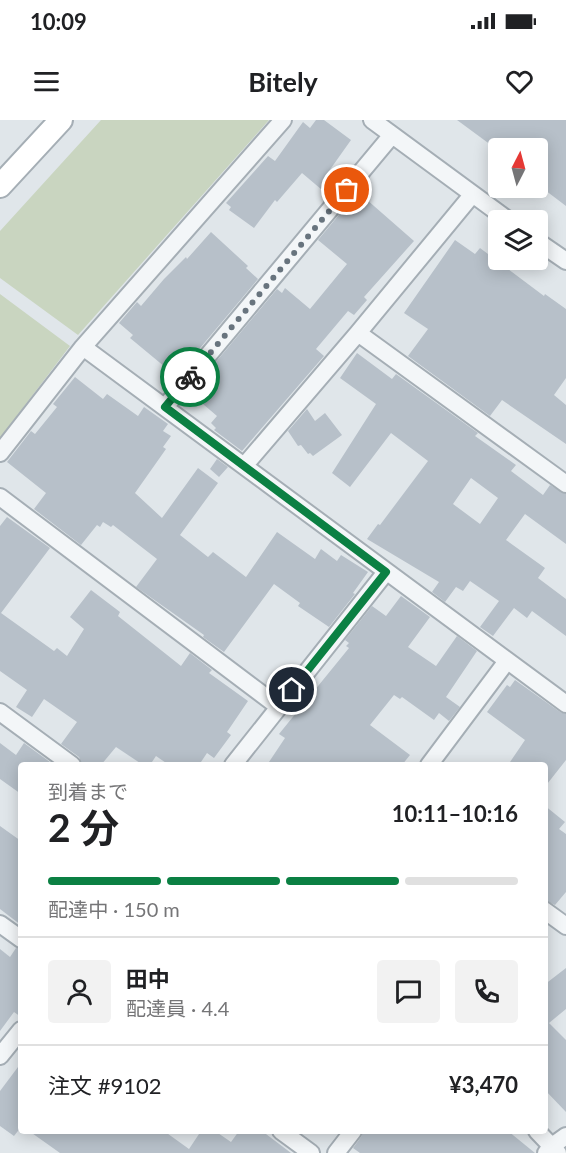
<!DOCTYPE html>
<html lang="ja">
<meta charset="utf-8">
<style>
:root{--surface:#fff;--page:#f2f2f2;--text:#202124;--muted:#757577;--line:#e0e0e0;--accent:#0b8043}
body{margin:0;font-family:Lato,"Noto Sans JP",sans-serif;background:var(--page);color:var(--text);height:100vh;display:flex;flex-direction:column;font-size:22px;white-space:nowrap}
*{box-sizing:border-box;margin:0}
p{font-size:20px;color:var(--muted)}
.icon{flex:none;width:33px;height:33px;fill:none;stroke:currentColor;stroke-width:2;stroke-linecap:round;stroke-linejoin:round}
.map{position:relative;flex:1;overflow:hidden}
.drawer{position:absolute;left:18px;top:642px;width:530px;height:372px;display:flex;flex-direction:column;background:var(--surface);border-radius:6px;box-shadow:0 3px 15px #0003}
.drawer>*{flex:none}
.needle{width:39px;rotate:6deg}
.fabs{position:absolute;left:488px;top:18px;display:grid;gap:12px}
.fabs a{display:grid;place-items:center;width:60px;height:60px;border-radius:6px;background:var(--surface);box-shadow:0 3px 15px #0003;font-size:30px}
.pin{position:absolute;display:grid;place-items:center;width:51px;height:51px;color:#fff;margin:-26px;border:3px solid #fff;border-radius:50%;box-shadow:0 2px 6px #0007}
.courier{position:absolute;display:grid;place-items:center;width:60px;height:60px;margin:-30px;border:4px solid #0b8043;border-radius:50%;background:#fff;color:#222;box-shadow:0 2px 8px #0007}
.head em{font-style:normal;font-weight:700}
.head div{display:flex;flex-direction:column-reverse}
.head{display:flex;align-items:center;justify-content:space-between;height:102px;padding:0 30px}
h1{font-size:39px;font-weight:700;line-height:45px}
.bar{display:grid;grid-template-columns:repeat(4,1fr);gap:9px 6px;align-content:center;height:72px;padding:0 30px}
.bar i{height:8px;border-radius:4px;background:var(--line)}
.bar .selected{background:var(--accent)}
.bar p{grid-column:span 4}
.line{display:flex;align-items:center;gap:15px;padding:0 30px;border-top:2px solid var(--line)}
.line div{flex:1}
.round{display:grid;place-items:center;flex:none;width:63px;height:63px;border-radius:6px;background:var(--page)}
.status{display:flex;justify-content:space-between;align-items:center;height:42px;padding:0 30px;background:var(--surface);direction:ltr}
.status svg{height:16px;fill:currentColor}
header{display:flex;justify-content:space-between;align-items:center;height:78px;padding:0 30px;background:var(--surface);font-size:27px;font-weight:700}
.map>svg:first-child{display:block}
.green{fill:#c9d5c0}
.building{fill:#b7c0c9;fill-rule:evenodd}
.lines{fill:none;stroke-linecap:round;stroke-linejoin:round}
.street-casing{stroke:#a5aeb5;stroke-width:20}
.secondary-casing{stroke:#a5aeb5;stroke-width:26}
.street{stroke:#f3f6f8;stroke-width:16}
.secondary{stroke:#fff;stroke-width:22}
.done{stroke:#68747e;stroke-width:6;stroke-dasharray:0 10.8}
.route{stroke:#0b8043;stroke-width:8}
</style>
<div class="status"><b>10:09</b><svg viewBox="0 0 49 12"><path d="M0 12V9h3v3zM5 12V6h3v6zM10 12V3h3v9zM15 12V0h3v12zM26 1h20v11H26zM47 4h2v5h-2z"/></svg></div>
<header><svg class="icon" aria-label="menu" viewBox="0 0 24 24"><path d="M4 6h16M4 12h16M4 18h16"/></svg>Bitely<svg class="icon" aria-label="heart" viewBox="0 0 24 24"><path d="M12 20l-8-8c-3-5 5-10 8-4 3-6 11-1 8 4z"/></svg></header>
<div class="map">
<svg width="566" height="1033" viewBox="0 0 566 1033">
<rect width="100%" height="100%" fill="#e0e6ea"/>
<path class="green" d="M101 0H269L78 215 0 158V111Z
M0 174 70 226 0 318Z"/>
<path class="building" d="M316 0H324L351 20 329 51 340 60 328 75 302 53 277 82 275 80 254 108 229 90 231 87 226 83 268 36 275 41 303 2 310 8Z
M457 0H566V86L537 64V28H495Z
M358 72 414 121 364 177 367 180 354 195 348 191 316 229 324 236 242 331 214 310 216 308 211 303 217 296 190 273 277 169 282 173 285 168 310 189 347 144 318 120Z
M211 112 248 146 246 148 258 159 174 259 163 249 165 247 130 218 133 215 119 203 137 182 141 186 164 159 186 137 187 139Z
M455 120 475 134 480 128 544 176 545 174 566 189V258L554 275 566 285V324L502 280 490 296 408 236 428 209 404 193Z
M357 233 392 259 396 254 478 313 475 316 516 345 511 351 543 375 550 365 566 374V424L525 394 506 420 545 448 538 458 566 479V516L532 491 527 498 514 488 493 516 480 507 499 481 470 461 463 471 456 467 445 482 432 472 439 462 367 419 378 404 380 405 428 341 391 313 350 367 332 353 376 284 340 258ZM471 358 498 378 480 404 453 384Z
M75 257 103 279 107 274 138 296 144 287 168 304 163 311 171 316 163 327 166 329 135 373 162 398 198 348 218 363 180 415 208 437 213 432 246 457 277 412 315 439 321 429 337 441 341 435 368 452 353 473 355 474 329 507 298 486 300 483 274 464 224 532 203 517 204 515 136 467 157 439 113 405 111 407 103 402 100 407 97 405 81 425 34 389 46 373 7 342 31 311 35 314 57 287 53 284Z
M307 289 315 301 325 293 342 315 313 336 310 333 308 334 301 325 298 326 288 311Z
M217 339 228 347 219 357 210 349Z
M7 397 50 428 1 493 54 531 57 528 67 536 84 509 70 497 91 470 120 492 118 496 181 546 190 533 212 550 209 553 248 581 227 612 231 615 214 638 207 633 199 645H169L156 636 150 645H143L116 627 101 645H82L79 637 61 624 77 602 44 579 32 597 16 587 27 570 0 551V406Z
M401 476 430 497 408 527 436 546 457 516 477 531 446 577 460 587 449 601 439 593 434 600 402 577 400 579 394 575 370 605 410 635 402 645H267L285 618 279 614 349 528 346 526 349 523 345 520 372 486 386 496Z
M515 560 560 592 566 594V640L544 668V645H508L525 620 487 592 507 565 510 567Z
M0 623 16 635 24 623 54 645H21V674L0 659Z
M544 685 565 702 559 709 566 714V772L555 785 544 780Z
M0 706 21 721V805L0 789Z
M16 828 21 829V897L14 892 0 911V829L10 837Z
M566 848V889L549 903 566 920V992L544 969V865Z
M21 943V1007L14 1016 0 1006V971Z
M29 1011H164L189 1029 201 1011H215L231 1022 239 1011H262L291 1033H60Z
M363 1011H508L535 1033H360L353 1028 361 1017Z"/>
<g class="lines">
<g class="street-casing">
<path id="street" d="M372 0 508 100
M537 121 566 141
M358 213 566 364
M83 227 566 584
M165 287 392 15
M0 333 83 227 283 0
M245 345 358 213 472 75
M0 377 279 587
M0 592 72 645
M233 645 386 452
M429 645 507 541
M544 790 566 806
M0 804 21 819
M0 936 21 910
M281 1011 311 1033
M537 1011 558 1033
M336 1033 353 1011
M546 1033 552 1026 566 1016"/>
</g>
<g class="secondary-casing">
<path id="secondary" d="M0 66 61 0"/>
</g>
<use href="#street" class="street"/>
<use href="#secondary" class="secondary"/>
</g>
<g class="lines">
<path class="done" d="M190 257 347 70"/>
<path class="route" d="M190 257 165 287 386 452 292 570"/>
</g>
</svg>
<div class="fabs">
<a><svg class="needle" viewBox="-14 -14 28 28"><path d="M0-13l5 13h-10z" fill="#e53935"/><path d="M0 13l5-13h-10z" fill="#757577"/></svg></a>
<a><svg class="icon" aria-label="layers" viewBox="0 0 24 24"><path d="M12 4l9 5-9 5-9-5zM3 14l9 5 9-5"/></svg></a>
</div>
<div class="pin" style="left:347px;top:70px;background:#ea580c"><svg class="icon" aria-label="bag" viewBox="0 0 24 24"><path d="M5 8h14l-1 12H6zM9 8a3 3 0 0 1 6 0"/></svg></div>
<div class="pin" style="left:292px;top:570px;background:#1f2937"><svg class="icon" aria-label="home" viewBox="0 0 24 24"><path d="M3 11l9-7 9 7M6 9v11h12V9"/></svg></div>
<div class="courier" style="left:190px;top:257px"><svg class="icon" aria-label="bike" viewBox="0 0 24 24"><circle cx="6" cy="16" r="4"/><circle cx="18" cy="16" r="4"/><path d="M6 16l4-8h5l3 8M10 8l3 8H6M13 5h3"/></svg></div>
<section class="drawer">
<div class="head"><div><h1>2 分</h1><p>到着まで</p></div><em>10:11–10:16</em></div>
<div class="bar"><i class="selected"></i><i class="selected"></i><i class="selected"></i><i></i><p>配達中 · 150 m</p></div>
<div class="line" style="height:108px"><a class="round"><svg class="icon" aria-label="person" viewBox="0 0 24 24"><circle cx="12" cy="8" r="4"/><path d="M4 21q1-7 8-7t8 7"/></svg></a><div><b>田中</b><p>配達員 · 4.4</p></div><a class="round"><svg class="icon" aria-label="chat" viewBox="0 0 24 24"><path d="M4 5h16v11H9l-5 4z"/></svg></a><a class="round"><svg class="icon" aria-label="phone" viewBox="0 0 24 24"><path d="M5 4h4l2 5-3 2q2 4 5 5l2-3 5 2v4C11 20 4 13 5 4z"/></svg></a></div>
<div class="line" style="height:78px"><div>注文 #9102</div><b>¥3,470</b></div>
</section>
</div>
